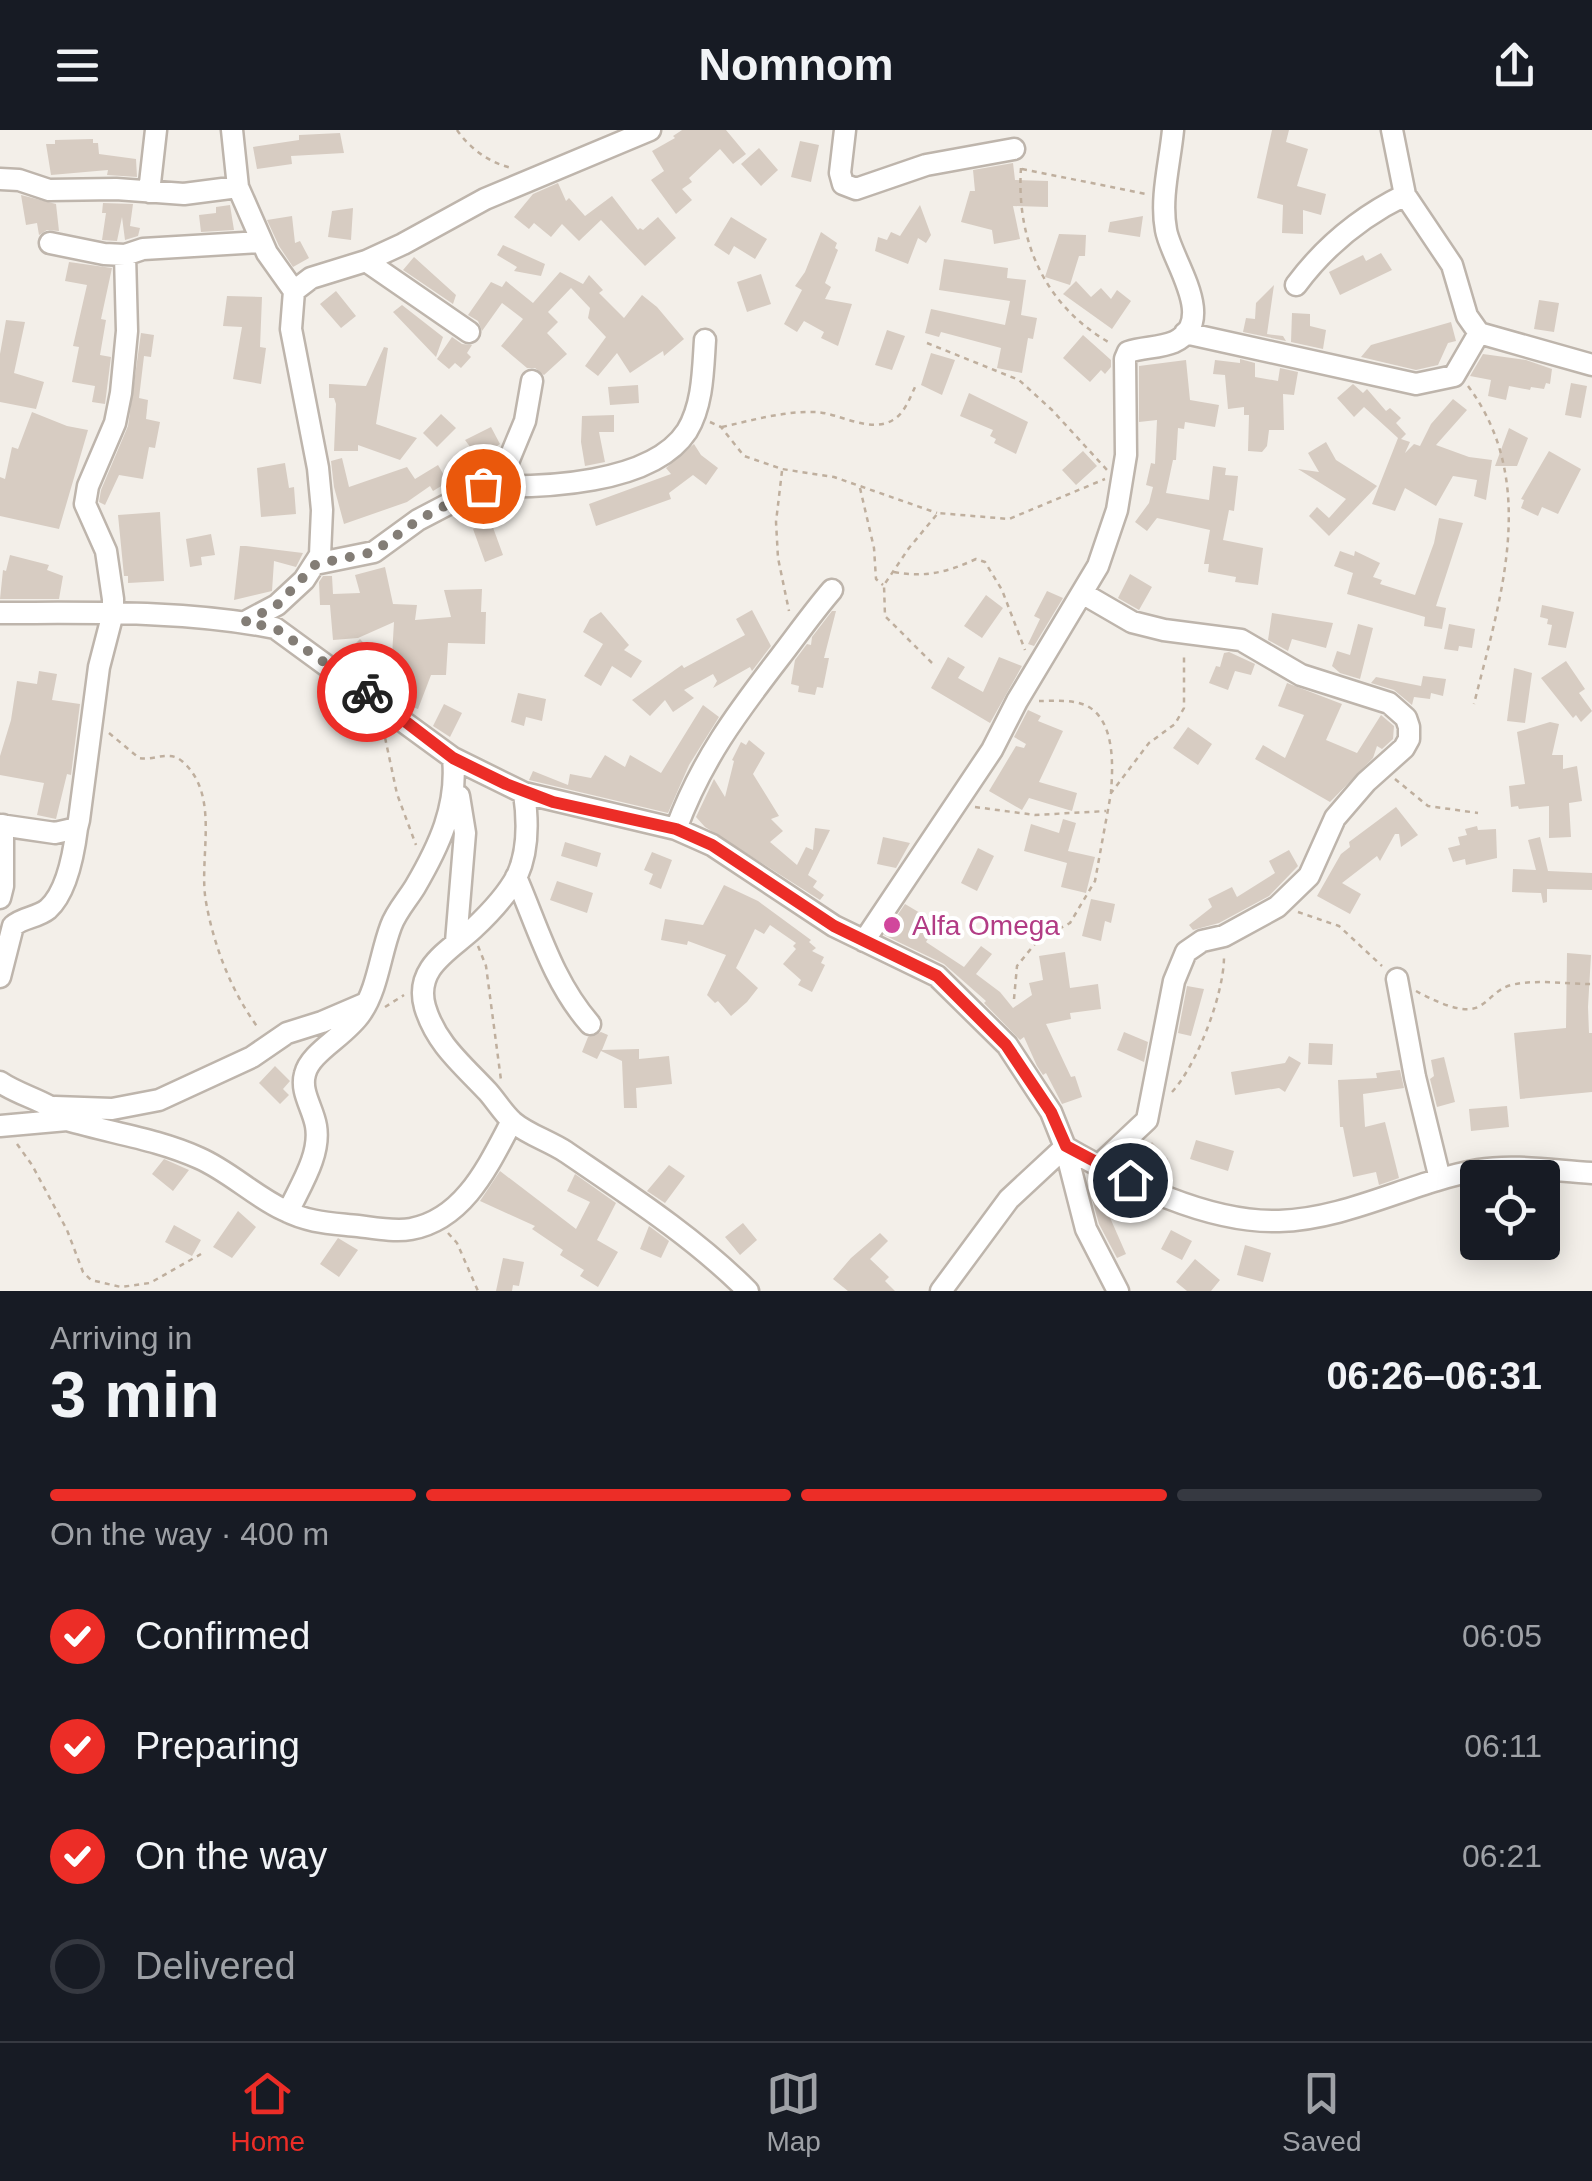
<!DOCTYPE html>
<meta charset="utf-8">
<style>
:root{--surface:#171b24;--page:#242831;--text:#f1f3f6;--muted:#9ea1a6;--line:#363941;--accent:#ec2d27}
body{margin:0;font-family:Helvetica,sans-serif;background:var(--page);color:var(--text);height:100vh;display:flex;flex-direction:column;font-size:38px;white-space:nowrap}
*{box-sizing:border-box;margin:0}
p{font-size:32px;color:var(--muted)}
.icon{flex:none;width:55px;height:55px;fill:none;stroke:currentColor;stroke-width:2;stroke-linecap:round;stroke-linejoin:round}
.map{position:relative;height:1161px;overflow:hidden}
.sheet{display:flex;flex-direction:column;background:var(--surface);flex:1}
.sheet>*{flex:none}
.tools{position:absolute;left:1460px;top:1030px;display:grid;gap:20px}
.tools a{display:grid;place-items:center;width:100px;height:100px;border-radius:10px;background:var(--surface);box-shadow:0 5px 25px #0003;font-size:50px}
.pin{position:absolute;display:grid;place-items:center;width:85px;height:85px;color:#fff;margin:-42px;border:5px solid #fff;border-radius:50%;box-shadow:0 2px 10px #0007}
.courier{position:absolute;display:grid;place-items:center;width:100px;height:100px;margin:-50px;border:8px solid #ec2d27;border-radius:50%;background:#fff;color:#222;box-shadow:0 2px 12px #0007}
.head em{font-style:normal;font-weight:700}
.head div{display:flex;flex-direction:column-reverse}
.head{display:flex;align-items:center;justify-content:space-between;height:170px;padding:0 50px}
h1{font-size:65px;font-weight:700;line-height:75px}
.bar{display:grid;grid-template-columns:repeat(4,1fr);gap:15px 10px;align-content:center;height:120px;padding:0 50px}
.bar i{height:12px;border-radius:8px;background:var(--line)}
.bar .on{background:var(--accent)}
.bar p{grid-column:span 4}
ol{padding:0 50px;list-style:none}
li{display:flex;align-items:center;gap:30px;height:110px}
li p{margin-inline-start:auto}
li .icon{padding:10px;border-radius:50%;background:var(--accent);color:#fff;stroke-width:4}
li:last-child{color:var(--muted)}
li i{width:55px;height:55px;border:5px solid var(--line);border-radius:50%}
header{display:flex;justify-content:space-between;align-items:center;height:130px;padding:0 50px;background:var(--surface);font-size:45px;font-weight:700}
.tab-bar{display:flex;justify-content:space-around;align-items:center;height:140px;border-top:2px solid var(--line);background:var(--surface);font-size:28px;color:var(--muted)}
.tab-bar a{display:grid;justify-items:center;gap:5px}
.tab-bar .on{color:var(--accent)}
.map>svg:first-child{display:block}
.building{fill:#d7ccc2}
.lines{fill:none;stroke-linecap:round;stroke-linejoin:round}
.minor-casing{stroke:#beb5ac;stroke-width:25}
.path{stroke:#bfaf9e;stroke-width:2.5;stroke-dasharray:5 5;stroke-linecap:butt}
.minor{stroke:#fff;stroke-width:20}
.done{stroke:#837d76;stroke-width:10;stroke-dasharray:0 18}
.route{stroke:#ec2d27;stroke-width:12}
.hotel-dot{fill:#d1479c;stroke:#fff;stroke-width:4}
.labels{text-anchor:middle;stroke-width:8;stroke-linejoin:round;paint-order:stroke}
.hotel-label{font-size:28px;fill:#b23c85;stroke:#fff;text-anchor:start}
</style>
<header><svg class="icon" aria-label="menu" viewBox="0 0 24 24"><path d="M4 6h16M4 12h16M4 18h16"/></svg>Nomnom<svg class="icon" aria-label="share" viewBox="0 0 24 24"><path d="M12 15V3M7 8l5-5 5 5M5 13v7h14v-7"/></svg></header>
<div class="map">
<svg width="1592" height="1161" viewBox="0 0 1592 1161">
<rect width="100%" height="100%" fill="#f3efe9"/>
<path class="building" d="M682 0H726L746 24 733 34 720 19 689 48 692 52 682 59 692 70 676 84 651 50 664 41 652 21 675 8 673 6Z
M1272 0H1289L1286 12 1308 19 1297 56 1326 64 1321 85 1303 80V104L1282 103 1283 75 1257 68Z
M340 3 344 23 291 26 292 34 257 39 253 17 299 10V5Z
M93 9V13H98L99 24 136 29 137 47 107 45 108 40 51 45 46 14H55V10Z
M800 11 819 15 811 52 791 47Z
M759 18 778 40 761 56 741 34Z
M1013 33 1015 50 1048 51V77L1013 76 1020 109 994 114 992 100 961 92 970 61H975L973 40Z
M558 53 566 71 569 68 585 86 612 66 638 100 640 98 643 100 658 87 676 108 645 136 601 90 579 111 562 94 551 107 534 93 529 99 514 87 533 64Z
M21 65 56 74 59 101 47 100 39 105 37 93 26 95Z
M103 73 133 74 130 96 140 98 138 106 125 110 122 87 117 111 102 110 106 83H102Z
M230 75 234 100 201 102 199 85 216 83V77Z
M920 75 931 105 926 113 918 108 908 134 875 121 878 107 887 110 891 102 900 106Z
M353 78 351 110 328 107 332 81Z
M292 86 295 113 300 111 309 128 293 137 279 116 267 90Z
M1143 86 1140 107 1108 102 1110 92Z
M731 87 767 109 755 129 734 116 729 125 714 115Z
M821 102 837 113 835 118 838 120 825 153 831 157 825 169 852 174 838 216 821 208 824 202 804 191 797 202 784 194 802 160 795 156 805 142Z
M1059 104 1086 105 1085 126H1079L1070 155 1045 147Z
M503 115 545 134 541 146 514 141 517 137 497 125Z
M1381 123 1392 140 1340 165 1329 142 1363 125 1366 131Z
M414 127 456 165 453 174 403 140Z
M944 129 1008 138 1007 148 1026 150 1021 185 1037 188 1033 209 1028 208 1022 243 997 238 1001 218 941 202 939 207 925 203 931 179 1005 195 1010 171 939 160Z
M69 132 112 138 101 189 106 190 100 225 111 227 105 274 92 272 95 256 72 252 79 217 73 216 87 155 65 151Z
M560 142 583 154 589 145 603 160 599 163 624 188 642 165 657 177 684 209 664 226 663 221 630 243 617 223 598 246 585 236 606 207 588 188 590 178 571 158 548 182 558 192 547 203 567 224 544 245 535 238H527L501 216 523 189 502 173 482 201 478 191 468 185 491 152 502 157 506 151 533 173Z
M761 144 771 174 747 182 737 152Z
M1076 151 1091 167 1101 158 1111 169 1117 160 1131 171 1112 199 1063 164Z
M1274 155 1267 204 1283 206 1286 211 1243 202 1246 188 1255 189 1256 173Z
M336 161 356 186 341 198 320 174Z
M227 166 262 167 260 217 266 218 261 254 233 249 242 197 223 196Z
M1539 170 1559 173 1554 202 1534 199Z
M402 175 443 207 436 227 393 182Z
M1292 183 1310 184V196L1326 200 1323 219 1291 212Z
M6 190 25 192 14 243 44 252 36 279 0 272V224Z
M1451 192 1456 211 1448 213 1438 235 1416 240 1361 227 1371 215Z
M887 200 905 206 892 240 875 235Z
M141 203 154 205 151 227 144 226 139 268 148 270 146 289 160 292 155 318 149 317 143 349 119 345 105 375 99 372 101 360 128 296Z
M1083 205 1111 230V237L1105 244 1101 240 1090 252 1063 228Z
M452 207 462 214 472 215 467 223 471 227 461 238 455 233 449 239 437 229Z
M384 217 388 218 376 294 417 308 400 330 358 315V321H334L336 274 334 268H329V254L366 256Z
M931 223 955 230 942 265 921 255Z
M1483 224 1526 230 1552 239 1550 254 1546 253 1544 259 1531 257 1530 260 1509 256 1506 270 1488 266 1491 250 1470 246Z
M1240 229 1255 233V247L1278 251 1280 238 1298 242 1294 265 1283 264 1284 300H1269L1267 316 1262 322 1248 321 1249 285H1244V277L1228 279 1225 245 1213 244 1215 230 1240 233Z
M1186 230 1190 270 1219 275 1215 297 1185 292 1184 299 1178 298 1176 330H1173L1166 363 1209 370 1213 336 1226 338 1225 345 1238 346 1234 381 1229 380 1223 410 1263 418 1258 455 1235 452 1236 447 1208 442 1209 434H1204L1210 400 1157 388 1147 401 1135 392 1149 373 1153 357 1146 355 1151 333 1155 334 1157 290 1139 292V236Z
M1571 253 1587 256 1581 288 1565 285Z
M1353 254 1363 263 1367 259 1386 281 1390 278 1401 288 1396 293 1406 304 1401 309 1410 312 1405 323 1414 314 1420 316 1431 294 1453 269 1467 280 1436 315 1469 327 1492 330 1486 370 1474 366 1477 350 1453 346 1436 376 1405 358 1395 381 1372 374 1398 308 1364 277 1354 287 1337 268Z
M638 255 639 273 610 275 608 257Z
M969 263 1028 292 1016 324 994 313 996 309 990 306 993 300 960 286Z
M32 282 67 296 88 300 59 399 0 386V347L5 349 12 317 18 319Z
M441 284 456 298 437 317 423 303Z
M614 285V302H599L605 332 585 336 581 312 582 286Z
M491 297 500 314 479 329 465 310Z
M1509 298 1528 308 1517 336H1495Z
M1326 312 1336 330 1377 356 1329 406 1309 386 1317 377 1329 388 1346 369 1298 339 1319 342 1308 323Z
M694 314 701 325 718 338 706 355 693 345 669 363 671 369 596 396 589 374 671 344 666 338Z
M1083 321 1097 336 1076 355 1062 340Z
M1549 321 1581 339 1558 384 1542 377 1538 386 1521 378 1524 370 1521 369Z
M342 328 349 357 407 337 415 349 438 335 448 352 433 361 430 356 407 372 344 394 334 357 331 331Z
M285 333 289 358 294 357 296 384 261 387 257 338Z
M160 382 164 451 128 453V446H124L118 385Z
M1439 388 1463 393 1436 476 1446 478 1442 499 1424 496 1425 487 1347 464 1353 443 1334 436 1340 421 1354 426 1355 421 1380 433 1373 447 1382 450 1380 454 1415 465 1434 413Z
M491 392 503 425 485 432 473 399Z
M211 404 215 425 201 427 202 435 190 437 186 409Z
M240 416H246L303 423 296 437 274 431 272 461 234 470Z
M10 425 49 435 47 440 63 446 59 469H0L3 440 6 441Z
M385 437 393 474 417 475 415 490 451 487 444 460 482 459 481 482H486L485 514 448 513 446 545H431L418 579 405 574 406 570 386 559 363 536 357 541 340 529 360 509 391 543 394 492 358 508 333 510 330 475H320L319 452 323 446H332L333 464 360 463 355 445Z
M1130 444 1152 457 1139 480 1118 468Z
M1047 461 1063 468 1034 516 1028 514 1040 489 1034 486Z
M986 465 1003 478 982 508 964 496Z
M1542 475 1574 482 1566 518 1548 515 1552 495 1547 494 1548 489 1540 487Z
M752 480 771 516 752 541 750 537 713 558 717 551 713 544 684 560 694 568 673 582 665 570 650 586 632 570 682 535 684 538 745 505 736 489Z
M832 481H836L824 528H829L823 558 817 557 815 565 798 562 799 556 791 554 795 530 807 514 811 515 812 507Z
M601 482 629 515 624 520 642 531 631 548 612 536 601 556 584 546 603 514 583 502 590 489Z
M1272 483 1333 493 1326 518 1292 509 1288 521 1268 510Z
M1358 494 1373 498 1360 549 1340 543 1332 536 1337 521 1350 525Z
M1449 494 1475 499 1472 518 1459 516 1458 521 1444 519Z
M1229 522 1255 534 1251 545 1235 541 1228 560 1209 553 1216 536 1220 537 1224 523Z
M948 527 965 537 958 548 983 562 999 527 1022 536 990 593 931 558Z
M1566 531 1585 559 1579 563 1592 581 1581 592 1576 585 1573 588 1541 548Z
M1514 538 1532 543 1525 593 1507 591Z
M39 541 57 544 52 570 80 574 71 645 67 644 56 689 37 685 44 653 0 645V626L11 590 17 551 37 554Z
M1423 546 1446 549 1443 566 1431 563 1430 569 1414 567 1412 575 1394 560 1371 553 1376 547 1421 556Z
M1287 553 1342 574 1326 610 1357 623 1381 585 1394 596 1393 609 1382 619 1377 616 1373 628 1330 672 1255 629 1263 615 1285 628 1304 585 1278 576Z
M518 563 546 569 542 591 526 587 524 596 511 592Z
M444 574 462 583 450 607 433 596Z
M703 575 719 587 689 635 668 683 529 650 533 641 568 655 570 644 591 648 605 625 625 637 630 625 661 643Z
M1028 580 1041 586 1038 591 1063 601 1039 652 1077 663 1072 681 1029 668 1022 680 989 661 1016 616 1024 618 1026 614 1014 607Z
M1550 592 1559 594 1552 625H1563V639L1577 636 1582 671 1569 673 1571 707 1549 708V676L1519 679 1518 676 1511 677 1509 656 1525 654 1517 602Z
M1188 597 1212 614 1198 635 1173 618Z
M749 610 765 623 753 644 779 686 771 689 783 701 770 712 797 735 806 717 813 720 815 698 830 700 808 745 817 751 813 757 824 765 820 770 705 697 696 687 714 649 725 667 734 631 732 630 741 612 746 615Z
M1396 677 1418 705 1401 717 1399 704H1395L1380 731 1377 726 1342 753 1361 764 1350 784 1317 766 1341 724 1350 717 1349 712Z
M1063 689 1076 693 1068 721 1095 727 1086 763 1061 757 1067 733 1024 721 1031 694 1059 703Z
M1477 696 1478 700 1496 699 1497 728 1466 735 1465 729 1453 732 1448 718 1460 715 1458 707 1467 705 1465 699Z
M883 707 910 713 896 738 877 734Z
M1540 707 1548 741 1592 743V760L1547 759V772L1543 773 1541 763 1512 762 1513 739 1536 740 1528 710Z
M565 712 601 723 597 737 561 726Z
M978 718 994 726 977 761 961 753Z
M1289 720 1298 736 1269 766 1219 793 1193 800 1189 795 1212 777 1208 769 1232 757 1237 767 1275 743 1269 731Z
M652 722 672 730 661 759 649 754 653 744 644 740Z
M557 751 593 763 587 783 550 770Z
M724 755 758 771 811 810 809 812 816 818 812 821 824 827 821 833 825 835 812 862 798 855 801 850 783 834 796 819 793 816 796 813 770 795 764 804 755 799 736 838 758 858 747 872 731 886 718 871 715 873 707 865 726 825 688 811 687 815 661 810 665 789 703 795Z
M1091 769 1115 774 1111 793 1105 791 1101 811 1082 806Z
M905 774 937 793 926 812 964 837 981 816 992 824 976 844 1000 862 1013 878 1032 865 1029 853 1043 850 1039 826 1065 822 1070 858 1098 854 1101 879 1070 883 1071 889 1046 894 1071 947 1075 946 1082 967 1062 974 1046 943 1043 945 1037 936 1024 907 1020 910 984 873 986 871 944 834 884 805Z
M1567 823 1591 825 1588 877 1589 903H1592V962L1520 969 1514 903 1566 898Z
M1187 856 1204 859 1191 906 1178 903Z
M601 902 608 905 602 920 639 919V929L669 926 672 954 636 958 637 978H624L622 931 601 921 597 929 582 922 588 907Z
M1124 902 1148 912 1144 932 1117 920Z
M1309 913 1333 914 1332 935 1308 934Z
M1289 926 1301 933 1285 962 1279 958 1235 965 1231 942 1285 933Z
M1444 927 1455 972 1437 977 1430 949 1434 946 1431 930Z
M275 936 290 951 283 959 289 965 280 974 259 953Z
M1400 940 1404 958 1363 964 1365 997 1385 992 1399 1048 1379 1055 1376 1042 1353 1047 1343 997H1340L1338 950 1377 948 1376 943Z
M1507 976 1509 997 1471 1001 1469 979Z
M1196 1010 1234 1021 1228 1041 1190 1029Z
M1145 1011 1149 1015 1152 1012 1168 1029 1151 1045 1142 1035 1139 1040 1122 1032Z
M164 1029 189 1040 173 1061 152 1044Z
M669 1035 685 1046 665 1073 647 1061Z
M500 1041 576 1099 590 1072 567 1061 575 1044 616 1073 597 1110 618 1122 598 1157 580 1146 584 1140 560 1125 563 1120 532 1099 535 1096 480 1071Z
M1104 1060 1112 1081 1108 1083 1126 1124 1117 1128 1099 1094 1091 1065Z
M238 1081 256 1097 232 1128 213 1117Z
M743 1093 757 1110 740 1125 725 1107Z
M174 1095 201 1110 192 1126 165 1112Z
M649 1096 669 1111 661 1128 640 1119Z
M1171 1100 1192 1111 1182 1130 1161 1119Z
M880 1103 888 1111 870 1129 889 1147 885 1151 895 1161H848L833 1149 851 1128Z
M338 1108 358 1120 339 1147 320 1134Z
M1245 1115 1271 1123 1263 1152 1237 1145Z
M503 1128 524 1132 519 1156 513 1155 512 1161H496Z
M1195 1129 1220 1150 1211 1161H1187L1176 1152Z"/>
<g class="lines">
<g class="minor-casing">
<path id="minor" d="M232 0 238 57 267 123 294 161
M845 0 840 43 843 54 856 59 926 35 1014 19
M1392 0 1405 65 1452 135 1467 186 1479 203 1592 235
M0 49 19 50 49 60 116 59 184 64 238 57
M149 62 156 0
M50 113 104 124 125 125 143 119 261 112
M366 131 469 202
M1296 155C1325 116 1362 86 1405 65
M1185 203 1416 254 1454 246 1479 203
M483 356C540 358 652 355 687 301 703 275 703 240 705 210
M315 434 374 422 418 390 483 356 506 337 525 291 532 251
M1082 463 1132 492 1164 500 1241 510 1301 545 1389 573 1406 588 1409 597V609L1404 618 1366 652 1335 688 1309 746 1277 777 1224 806 1202 811 1186 822 1174 851 1147 990 1098 1036
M0 483C91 483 186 480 275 498L453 628 524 663 676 699 712 715 834 796 937 846 1007 915 1051 982 1065 1017 1086 1099 1118 1161
M245 492 277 475 304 450 320 425 322 380 318 338 291 199 294 161 311 148 366 131 403 114 485 69 650 0
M524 663C528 690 529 720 517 746 507 765 489 784 473 799 449 821 414 838 425 877 436 914 463 935 488 962 496 971 503 983 513 992 527 1004 549 1011 566 1022 629 1065 694 1107 748 1161
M0 695 55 703 77 698 79 690 99 537 113 483V469L106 421 85 374 88 356 115 293 121 263 127 201 125 125
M676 699C701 631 736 584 780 527 797 505 813 482 832 460
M516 747C538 798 553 852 590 894
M0 768 3 756V695
M864 811 992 620 1017 571 1098 436 1117 380 1126 325 1125 229 1128 222C1143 217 1160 218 1174 212 1219 191 1171 130 1166 100 1160 68 1170 32 1173 0
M456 812 465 703 459 666
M0 847 13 796C23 787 37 788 48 779 67 762 74 722 77 698
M1397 849 1415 947 1440 1049
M0 952C22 967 50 971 67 990 111 1003 157 1009 199 1028 229 1041 254 1066 284 1080 309 1093 331 1093 358 1096 374 1098 395 1102 411 1099 465 1089 489 1034 512 991
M55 977 112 979 159 970 252 927 287 903 322 892 364 874
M0 996 67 990
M1065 1017C1126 1052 1207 1093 1279 1091 1348 1089 1411 1052 1478 1040 1515 1034 1555 1041 1592 1043
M288 1082C300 1056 321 1025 316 996 313 978 300 962 305 944 310 922 346 906 361 883 378 858 380 825 391 796 396 782 407 770 415 757 439 716 458 676 453 628
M941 1161 1009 1069 1065 1017"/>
</g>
<path class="path" d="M457 0C470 19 490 33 512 38
M1021 38C1016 111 1045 176 1110 213
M1022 39 1146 64
M927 213 1019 250 1052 280 1107 340
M1468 256C1540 353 1500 469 1474 574
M710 292 721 297 744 326 782 339 834 347 937 383
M722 297C753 290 784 281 816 282 839 283 870 304 893 290 904 284 910 268 915 257
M782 341 776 392 778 428 789 481
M860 358 874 418 876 449 883 455
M894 442C925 448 948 442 976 429L985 432 1002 460 1025 520
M932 533 885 486 884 455 909 418 938 383 1009 389 1105 349
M1039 571C1054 571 1075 569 1089 577 1115 593 1113 636 1111 662
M383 598 397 664 416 715
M109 603 139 628C155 631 169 619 183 632 221 666 198 728 206 772 214 817 232 863 259 899
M1395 649 1428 676 1478 683
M975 677 1035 685 1106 681
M1298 782 1339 796 1382 836
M478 816 486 836 501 950
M1416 861C1431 869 1461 885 1478 877 1490 871 1496 859 1511 855 1536 849 1567 854 1592 854
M1014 869 1017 836 1038 810 1070 793 1095 751 1111 663 1149 613 1175 594 1184 578V523
M385 877 404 865
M1172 962C1197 935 1224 864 1224 827
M17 1014 32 1035 67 1100 83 1142 91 1150 121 1157 150 1153 201 1124
M448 1103 457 1113 478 1161"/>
<use href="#minor" class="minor"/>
</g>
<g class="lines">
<path class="done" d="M367 562 275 498 245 492 277 475 316 434 374 422 418 390 483 356"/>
<path class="route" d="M367 562 453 628 506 654 553 672 676 699 712 715 834 796 937 846 1006 915 1051 982 1066 1016 1130 1050"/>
</g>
<circle class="hotel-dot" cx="892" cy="795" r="10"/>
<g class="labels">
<g class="hotel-label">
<text x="912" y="805">Alfa Omega</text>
</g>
</g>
</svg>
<div class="tools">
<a><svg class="icon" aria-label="locate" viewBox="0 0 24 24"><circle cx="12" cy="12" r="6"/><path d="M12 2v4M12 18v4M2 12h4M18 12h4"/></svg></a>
</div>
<div class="pin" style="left:483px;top:356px;background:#ea580c"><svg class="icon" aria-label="bag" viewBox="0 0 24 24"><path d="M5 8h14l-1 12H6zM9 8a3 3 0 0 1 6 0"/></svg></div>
<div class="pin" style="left:1130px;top:1050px;background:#1f2937"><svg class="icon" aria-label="home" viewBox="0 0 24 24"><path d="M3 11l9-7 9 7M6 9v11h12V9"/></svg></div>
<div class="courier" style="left:367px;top:562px"><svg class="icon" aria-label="bike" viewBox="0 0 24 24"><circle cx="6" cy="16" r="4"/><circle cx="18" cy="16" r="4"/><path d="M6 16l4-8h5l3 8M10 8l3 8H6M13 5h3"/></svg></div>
</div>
<section class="sheet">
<div class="head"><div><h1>3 min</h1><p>Arriving in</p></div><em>06:26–06:31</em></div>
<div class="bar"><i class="on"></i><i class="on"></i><i class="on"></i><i></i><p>On the way · 400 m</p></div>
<ol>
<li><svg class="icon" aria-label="check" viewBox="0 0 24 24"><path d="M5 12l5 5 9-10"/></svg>Confirmed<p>06:05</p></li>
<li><svg class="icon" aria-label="check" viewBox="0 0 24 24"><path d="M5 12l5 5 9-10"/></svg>Preparing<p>06:11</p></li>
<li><svg class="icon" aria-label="check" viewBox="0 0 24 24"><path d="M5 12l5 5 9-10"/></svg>On the way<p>06:21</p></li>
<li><i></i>Delivered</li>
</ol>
</section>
<nav class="tab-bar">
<a class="on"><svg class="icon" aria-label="home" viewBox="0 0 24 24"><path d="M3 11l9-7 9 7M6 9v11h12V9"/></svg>Home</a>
<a><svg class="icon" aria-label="map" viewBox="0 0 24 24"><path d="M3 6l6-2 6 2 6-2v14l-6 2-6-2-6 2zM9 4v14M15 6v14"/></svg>Map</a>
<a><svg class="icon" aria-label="saved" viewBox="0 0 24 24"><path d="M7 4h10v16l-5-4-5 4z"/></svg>Saved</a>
</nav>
